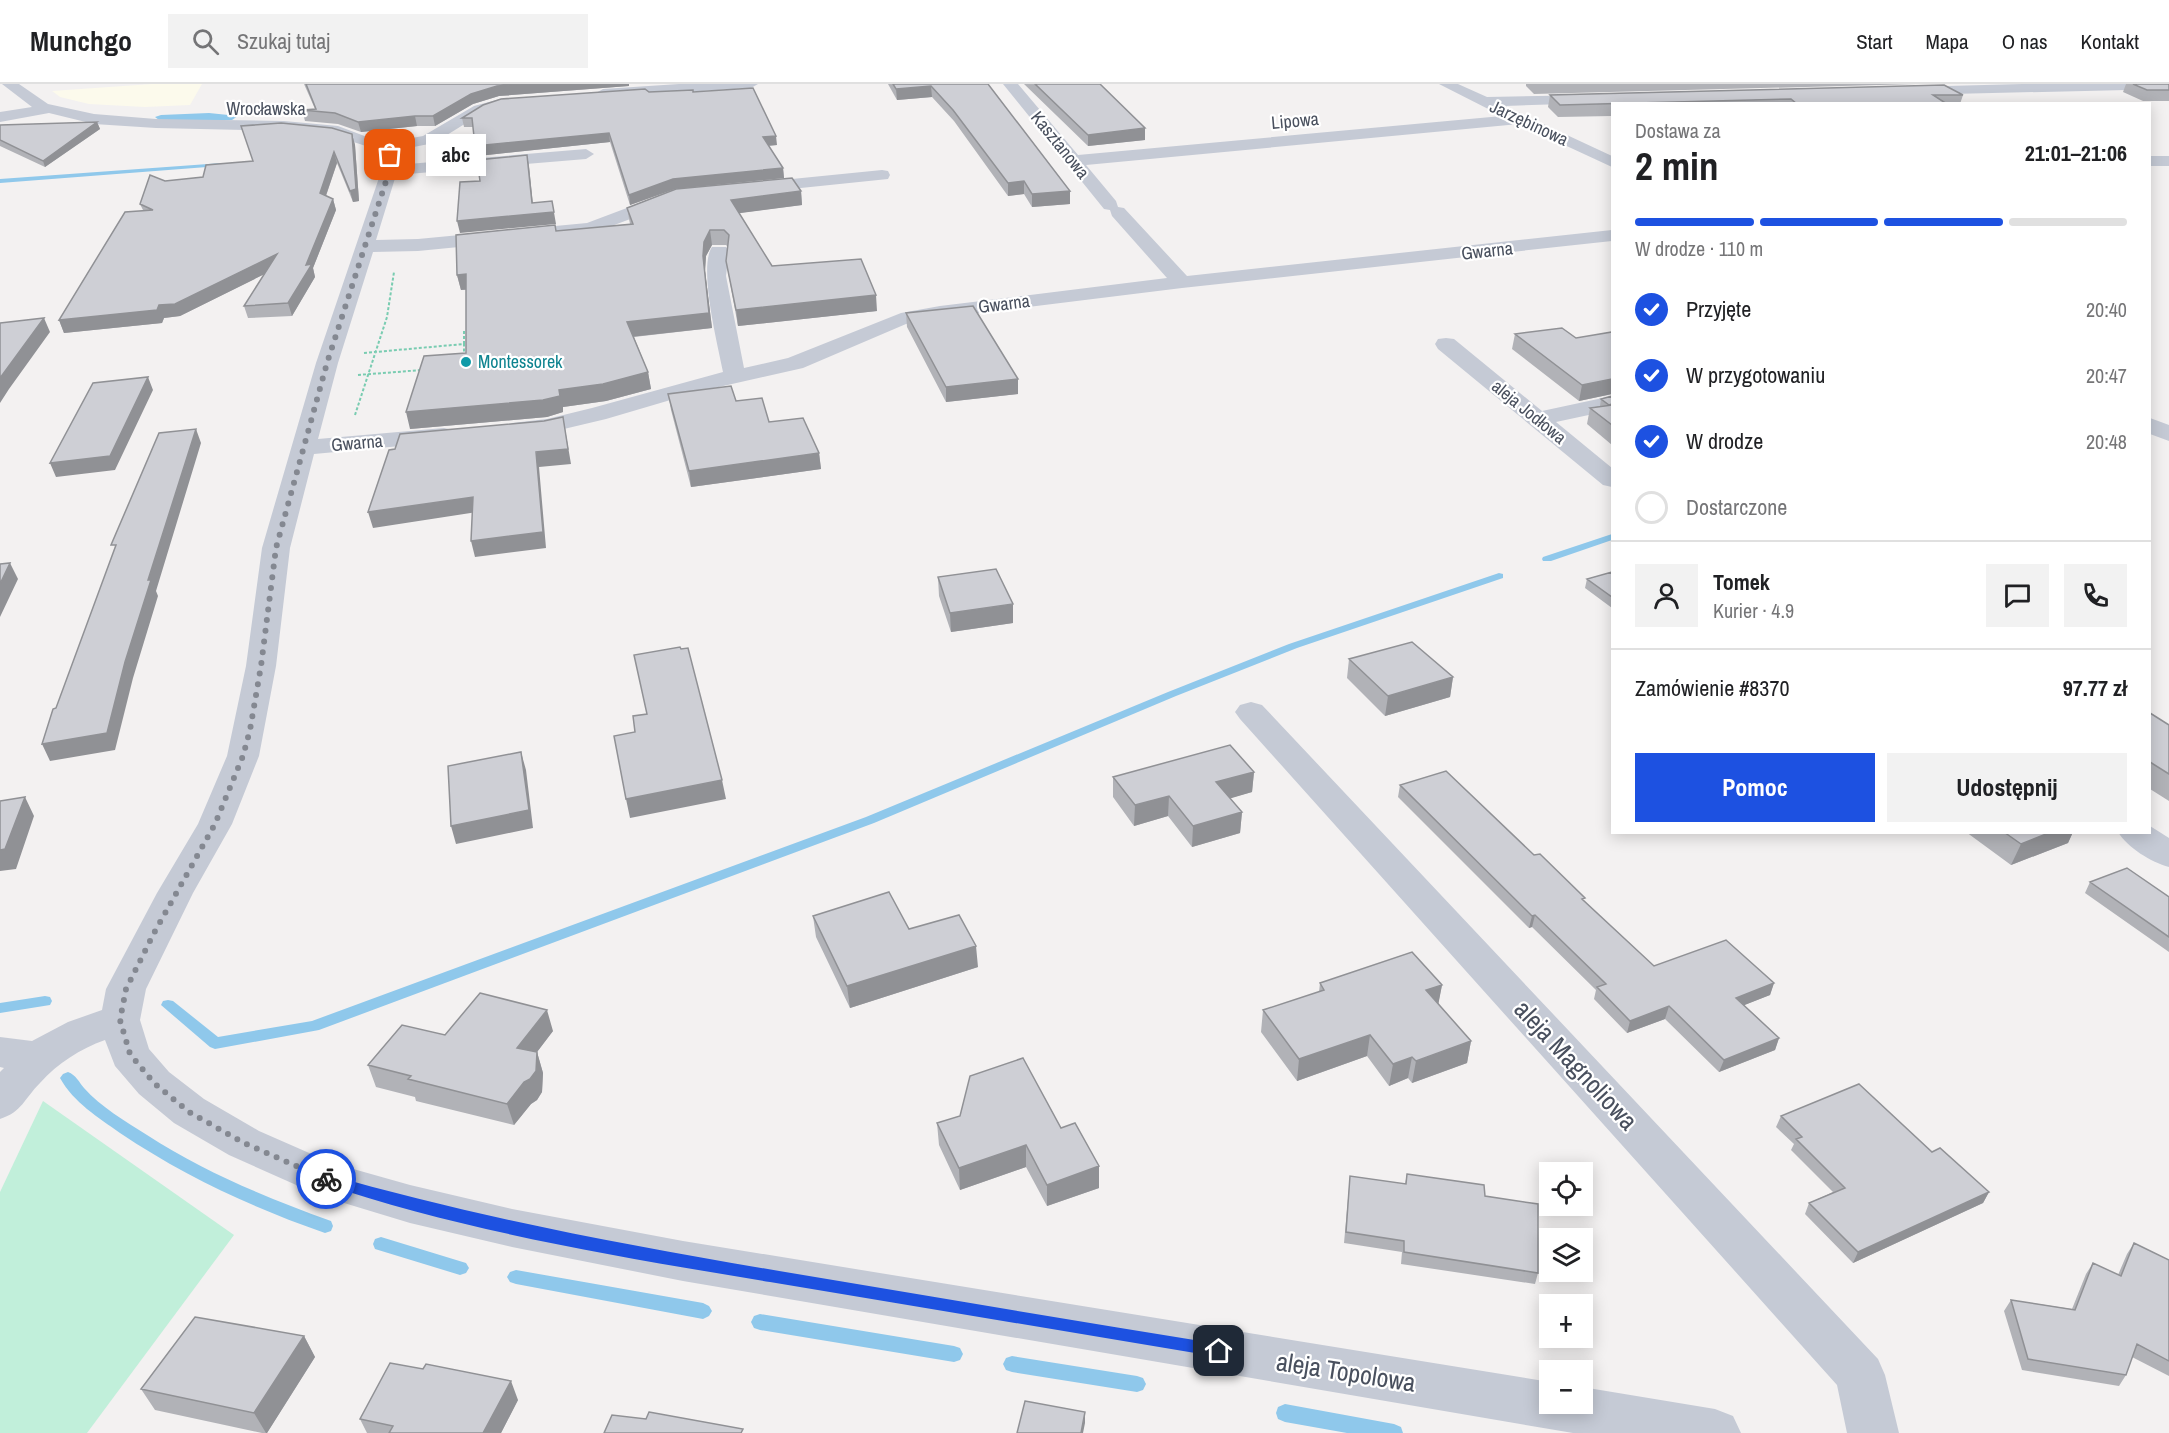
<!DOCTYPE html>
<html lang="pl">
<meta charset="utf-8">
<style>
:root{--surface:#fff;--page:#f2f2f2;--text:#202124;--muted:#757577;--line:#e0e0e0;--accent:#1d51e1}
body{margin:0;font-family:"Archivo Narrow",sans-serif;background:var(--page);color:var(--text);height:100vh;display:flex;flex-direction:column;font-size:22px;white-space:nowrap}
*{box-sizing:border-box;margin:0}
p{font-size:20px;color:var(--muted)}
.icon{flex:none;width:33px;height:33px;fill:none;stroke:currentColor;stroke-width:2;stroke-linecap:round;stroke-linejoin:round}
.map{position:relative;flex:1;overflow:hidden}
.sheet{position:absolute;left:1611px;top:18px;width:540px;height:732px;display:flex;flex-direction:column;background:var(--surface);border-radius:0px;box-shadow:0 3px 15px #0003}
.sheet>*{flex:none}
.fabs{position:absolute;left:1539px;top:1078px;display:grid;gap:12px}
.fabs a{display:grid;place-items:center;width:54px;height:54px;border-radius:0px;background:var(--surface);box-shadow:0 3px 15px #0003;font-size:30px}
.pin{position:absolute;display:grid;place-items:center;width:51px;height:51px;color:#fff;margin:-26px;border-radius:12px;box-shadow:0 3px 9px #0006}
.courier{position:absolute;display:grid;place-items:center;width:60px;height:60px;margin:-30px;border:4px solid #1d51e1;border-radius:50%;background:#fff;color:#222;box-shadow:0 2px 8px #0007}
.bubble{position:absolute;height:42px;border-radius:0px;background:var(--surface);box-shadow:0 3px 15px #0003;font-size:20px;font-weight:800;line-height:42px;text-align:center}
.head em{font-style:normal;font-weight:800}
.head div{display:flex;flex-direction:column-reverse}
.head{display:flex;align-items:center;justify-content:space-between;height:102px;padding:0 24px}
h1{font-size:39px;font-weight:800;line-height:45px}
.bar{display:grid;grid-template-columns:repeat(4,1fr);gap:9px 6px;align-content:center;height:72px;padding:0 24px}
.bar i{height:8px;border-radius:4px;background:var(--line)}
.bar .on{background:var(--accent)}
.bar p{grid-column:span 4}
.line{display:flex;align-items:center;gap:15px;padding:0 24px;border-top:2px solid var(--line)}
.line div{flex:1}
.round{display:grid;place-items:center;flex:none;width:63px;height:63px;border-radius:0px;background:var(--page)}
ol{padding:0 24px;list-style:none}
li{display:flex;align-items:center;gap:18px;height:66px}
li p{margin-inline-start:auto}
li .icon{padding:6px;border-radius:50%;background:var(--accent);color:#fff;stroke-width:4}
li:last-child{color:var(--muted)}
li i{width:33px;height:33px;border:3px solid var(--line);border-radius:50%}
.action{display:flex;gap:12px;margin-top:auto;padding:12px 24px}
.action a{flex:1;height:69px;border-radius:0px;background:var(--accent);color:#fff;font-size:24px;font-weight:800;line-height:69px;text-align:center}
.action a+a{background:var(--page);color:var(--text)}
header{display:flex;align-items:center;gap:36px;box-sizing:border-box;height:84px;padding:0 30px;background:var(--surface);border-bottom:2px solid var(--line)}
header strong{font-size:28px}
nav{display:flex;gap:33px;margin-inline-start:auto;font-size:21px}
.search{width:420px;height:54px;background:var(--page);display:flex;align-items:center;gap:15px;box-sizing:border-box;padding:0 21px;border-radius:0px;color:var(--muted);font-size:22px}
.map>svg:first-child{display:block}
.commercial{fill:#fcfaec}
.green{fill:#c1efda}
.water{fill:#8fc8eb}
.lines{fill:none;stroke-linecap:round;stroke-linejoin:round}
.stream{fill:#8fc8eb;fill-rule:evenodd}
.path{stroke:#79ccb1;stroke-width:2;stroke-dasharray:3 2;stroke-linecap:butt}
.minor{fill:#c5cad5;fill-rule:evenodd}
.wall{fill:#b1b2b7}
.shaded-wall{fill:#909195}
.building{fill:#cecfd5;stroke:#909195;stroke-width:1.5}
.route{fill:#1d51e1}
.done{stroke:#848891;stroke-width:6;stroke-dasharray:0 10.8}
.culture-dot{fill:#0f9aa8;stroke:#fff;stroke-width:2}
.labels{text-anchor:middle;stroke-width:4.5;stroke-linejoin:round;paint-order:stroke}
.far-street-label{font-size:18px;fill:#49505e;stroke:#fff}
.far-culture-label{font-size:18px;fill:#0d838f;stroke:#fff;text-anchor:start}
.near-street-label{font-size:26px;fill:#49505e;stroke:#fff}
</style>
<header>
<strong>Munchgo</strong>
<div class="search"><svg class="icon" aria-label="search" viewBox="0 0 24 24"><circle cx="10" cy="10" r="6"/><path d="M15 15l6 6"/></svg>Szukaj tutaj</div>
<nav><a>Start</a><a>Mapa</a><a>O nas</a><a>Kontakt</a></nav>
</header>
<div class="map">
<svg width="2169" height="1349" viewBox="0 0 2169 1349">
<rect width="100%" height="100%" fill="#f3f1f1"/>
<path class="commercial" d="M152 0H202L190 21 145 23 89 20 60 13 52 7Z"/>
<path class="green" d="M43 1017 234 1151 87 1349H0V1108Z"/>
<path class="water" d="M209 29 238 32 232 36H159L155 33 161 31Z"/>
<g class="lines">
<path class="stream" d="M222 79 220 82 0 99V95Z
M1612 450V456L1551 477H1543L1542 475 1543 473Z
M1499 489 1503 490V494L1297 564 1176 612 874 739 319 946 215 965 210 963 161 921 163 917 168 916 173 917 218 953 312 937 866 733 1168 608 1289 560Z
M45 912 50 913 52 917 50 921 0 929V919Z
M68 988C76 991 79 998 84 1004 101 1023 125 1037 147 1051 204 1088 267 1114 331 1137L333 1142 331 1147 325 1149C253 1124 184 1092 120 1049 98 1033 74 1019 60 994L63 990Z
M381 1153 466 1179 469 1184 466 1189 460 1191 375 1165 373 1160 375 1155Z
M516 1186 703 1219 709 1222 712 1227 709 1232 703 1235 516 1200 510 1198 507 1193 510 1188Z
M760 1230 954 1262 960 1264 963 1270 960 1276 954 1278 760 1246 754 1244 751 1238 754 1232Z
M1012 1272 1137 1292 1143 1294 1146 1300 1143 1306 1137 1308 1012 1288 1006 1286 1003 1280 1006 1274Z
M1285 1320 1394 1340 1401 1343 1403 1349H1347L1285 1338 1278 1335 1276 1329 1278 1323Z"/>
<path class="path" d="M464 260V247H468
M364 269 464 260V272
M358 291 422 286
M355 331 387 233 394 188"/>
<path class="minor" d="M2 0H19L48 20 94 30 156 35 284 37 338 42 383 59 423 52 474 22 504 14 509 15 511 18 509 21 484 28 434 59 388 68 396 81 586 65 594 70 586 75 396 91 376 156 418 155 587 139 664 110H676L679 114 676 118 590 150 418 167 373 168 338 279 318 355 444 344 453 346 456 351 453 356 444 358 314 370 290 464 276 582 259 672 232 740 193 809 146 905 140 936 149 965 169 988 204 1015 259 1047 332 1079 410 1101 512 1125 683 1157 1550 1298V1320H1582V1303L1715 1325 1733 1332 1741 1349H1573L683 1197 512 1163 410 1139 321 1112 229 1071 174 1039 139 1010 115 982 105 956C80 965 58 979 40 999 24 1015 22 1028 0 1035V988L4 984 0 983V953L32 957 68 938 102 926 106 905 157 809 198 740 227 672 246 582 262 464 316 279 382 85 369 63 335 52 284 47 156 44 94 40 49 29 0 38V28L32 23Z
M679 0H758L751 4 603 13 596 9 603 5Z
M1003 0H1018L1078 71 1502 32 1439 0H1458L1487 13 1594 11 1601 15 1594 19 1505 22 1612 72V83L1519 40 1086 81 1116 117 1118 123 1124 124 1187 192 1612 146V157L1182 204 940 234 906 240 803 284 701 307 606 335 547 349 520 351 512 349 508 344 512 339 547 335 592 324 723 288C718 262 698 183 712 163H726L729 167 726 192 744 284 788 274 901 229 940 222 1167 194 1112 132 1110 126 1104 125Z
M2022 0H2169V5L1909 11 1902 7 1909 3Z
M2150 72H2169V82H2150Z
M882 86 888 87 890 91 888 95 751 109 745 108 742 104 745 100 751 99Z
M1446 254 1454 255 1542 327 1612 312V326L1556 338 1612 384V403L1603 401 1438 265 1435 260 1438 255Z
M2150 334 2169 341V357L2150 350Z
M1251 618 1262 621 1878 1275 1885 1291 1899 1349H1847L1837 1301 1240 635 1235 628 1240 621Z
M2150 742 2169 754V783C2151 778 2128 764 2118 748H2150Z"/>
</g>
<path class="wall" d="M304 0H629V2L499 12 473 20 435 42H417L361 48 338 40 305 37 302 26 315 25Z
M888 0H988L1070 107V120L1032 123 1024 110 1008 112 954 37 932 13 897 16Z
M1024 0H1100L1145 56 1088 62Z
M1526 0H1917L1534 10 1526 2Z
M2126 0H2169V17H2143L2123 8Z
M649 8H693L777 61 768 62 783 84 784 94 675 105 630 121 610 58 478 72 473 43H464L462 34Z
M1550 11H1963L1960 20H1612V32L1558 33 1548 23Z
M97 38 100 45 45 83 0 62V41Z
M352 50 355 61 359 117 353 118 337 79 326 112 333 115 336 126 313 184 315 193 292 232 248 234 244 222 264 190 180 232 164 234 162 239 64 249 59 236 143 126 140 120 203 93 252 77Z
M801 107 802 121 739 129 772 182 877 227 738 242 726 177 728 163 726 161H712L706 172 705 187 712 244 634 253 648 288 651 305 606 317 563 323V328L547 333 410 345 466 269V206H461L457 191 556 147 630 140 627 124Z
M906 229 1018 295V310L946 318 907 243Z
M1612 248V310L1579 317 1512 265 1515 250 1576 254Z
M668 310 736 317 819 369 821 385 691 403 671 326Z
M1612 312V361L1587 340 1590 324 1600 322 1601 315Z
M1612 488V524L1585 504 1587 495Z
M938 493 1013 539 951 548 939 512Z
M1349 575 1453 593 1450 613 1385 632 1347 594Z
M2150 629 2169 641V717L2150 705Z
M1254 688 1252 708 1230 714 1242 728 1240 749 1192 763 1168 732 1134 742 1113 713V693Z
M1400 701 1534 771 1584 817 1654 882 1774 899 1770 911 1744 921 1779 954 1775 966 1719 988 1665 935 1627 949 1594 915 1596 906 1532 843 1529 844 1398 713Z
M1966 748H2073L2068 759 2011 781Z
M2090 798 2169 813V868L2085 809Z
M813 832 909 845 978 883 850 924 816 853Z
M1320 899 1442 901 1438 920 1471 957 1467 979 1412 999 1408 994 1389 1002 1367 972 1297 997 1261 948 1263 926 1319 908Z
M553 947 537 968 543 989 542 1008 537 1016 531 1020 514 1041 416 1017 415 1013 376 1003 368 981 445 951Z
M1781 1032 1932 1068 1989 1108 1983 1119 1853 1179 1805 1130 1809 1119 1833 1108 1791 1066 1794 1060 1776 1043Z
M937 1039 1061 1044 1099 1082V1104L1047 1122 1026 1083 960 1106 939 1061Z
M1407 1090 1485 1112 1538 1189 1535 1200 1401 1180 1402 1168 1344 1159 1350 1092 1405 1100Z
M2134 1159 2169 1176V1292L2132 1273 2126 1291 2119 1302 2022 1286 2004 1227 2011 1216 2072 1225 2086 1190 2093 1179 2118 1191 2127 1170Z
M304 1252 315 1273 267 1349H262L155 1326 141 1305Z
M423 1285 518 1316 501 1349H367L360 1335Z"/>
<path class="shaded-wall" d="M522 0H629V2L499 12 473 20 435 42 433 32 471 10 497 2Z
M931 2 932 13 897 16 896 5Z
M415 32 417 42 361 48 358 38Z
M97 38 100 45 45 83 43 77Z
M1145 44V56L1088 62V51Z
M609 49 610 58 478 72 475 62Z
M352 50 355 61 359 117 353 118 350 107Z
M776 52 777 61 764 62 763 53Z
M334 68 337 79 323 120 320 109Z
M527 71 529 82 534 130 552 117 556 140 460 149 457 137 532 119Z
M783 84 784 94 675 105 630 121 629 111 673 95Z
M1024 97V110L1008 112V99Z
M801 107 802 121 733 130 731 116Z
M1070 107V120L1032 123V110Z
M333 115 336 126 313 184 315 193 292 232 288 219Z
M710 146 712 161 706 172 705 187 712 244 630 253 627 238 703 172 704 158Z
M277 170 281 182 180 232 164 234 162 239 64 249 59 236 159 221Z
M466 190 469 205 461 206 457 191Z
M876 211 877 227 738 242 736 226Z
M44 234 50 248 9 305 0 319V294Z
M648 288 651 305 606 317 563 323V328L547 333 410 345 406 328 559 306Z
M148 293 153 306 115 386 56 393 50 379Z
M1018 295V310L946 318V303Z
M1612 295V310L1579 317 1582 301Z
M563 333 571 380 539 383 546 464 475 473 471 457Z
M196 345 201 359 156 507 158 512 133 594 115 666 50 677 42 660 125 578 148 496Z
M819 369 821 385 691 403 689 387Z
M473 413 477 428 373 444 368 428Z
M10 479 18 495 0 533V500Z
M1013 520V539L951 548 950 529Z
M1453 593 1450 613 1385 632 1388 612Z
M521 668 526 686 533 744 456 760 451 742Z
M1254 688 1252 708 1215 719 1216 698Z
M722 696 726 715 630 734 626 715Z
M1169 712 1168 732 1134 742 1135 721Z
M25 713 34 732 16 785 0 787V766Z
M1242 728 1240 749 1192 763 1193 742Z
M2051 748H2073L2068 759 2011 781 2021 760Z
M1535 831 1532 843 1529 844 1532 832Z
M976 862 978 883 850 924 847 902Z
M1774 899 1770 911 1732 926 1736 914Z
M1442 901 1438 922 1426 906Z
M1669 922 1665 935 1627 949 1630 937Z
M547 926 553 947 537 968 543 989 542 1008 537 1016 531 1020 514 1041 507 1020 517 964Z
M1370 951 1367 972 1297 997 1299 975Z
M1779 954 1775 966 1719 988 1724 976Z
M1471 957 1467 979 1412 999 1416 977Z
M1412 973 1408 994 1389 1002 1393 980Z
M1026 1061V1083L960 1106 959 1084Z
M1099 1082V1104L1047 1122V1101Z
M1989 1108 1983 1119 1853 1179 1858 1168Z
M304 1252 315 1273 267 1349H266L254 1329Z
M511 1297 518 1316 501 1349H483Z
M1085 1328V1339L1083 1349H1081Z"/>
<path class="building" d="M306 0H522L497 2 471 10 433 32H415L358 38 335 29 302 26 316 25Z
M893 0H988L1070 107 1032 110 1024 97 1008 99 953 26 931 2 896 5Z
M1035 0H1100L1145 44 1088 51Z
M2133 0H2169V6H2147Z
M1944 1 1963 11H1933L1947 20H1797L1791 15 1560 21 1550 11Z
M753 4 776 52 763 53 783 84 673 95 629 111 609 49 475 62 472 34H462L483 21 501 15 645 5 649 8 693 6V8Z
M97 38 43 77 0 56V41Z
M281 39 332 44 352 50 356 105 350 107 334 68 320 109 333 115 306 181 312 180 288 219 244 222 277 170 175 220 159 221 157 226 59 236 125 128 153 126 140 120 150 91 165 97 203 93 206 81 253 77 241 42Z
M527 71 532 119 552 117 554 128 457 137 460 98 480 97 477 76Z
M792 94 801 107 731 116 772 182 861 175 876 211 736 226 726 177 729 151 724 146H710L704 158 703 172 709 229 627 238 648 288 603 300 559 306 560 312 543 316 406 328 424 272 466 269V190L457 191 456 151 555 141 556 147 633 140 627 124 676 105Z
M973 222 1018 295 946 303 906 229Z
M44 234 3 290 0 294V239Z
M1562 244 1576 254 1612 248V295L1582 301 1515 250Z
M148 293 110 372 50 379 93 299Z
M731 302 736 317 762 314 769 338 803 334 819 369 689 387 668 310Z
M1612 312V320L1609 321 1601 315Z
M1612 321V341L1590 324Z
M563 333 568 365 536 368 543 448 471 457 473 413 368 428 389 366 395 365 400 350 544 337Z
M196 345 148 496H151L125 578 107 649 42 660 53 625 56 624 116 461H111L159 349Z
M10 479 0 500V480Z
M996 485 1013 520 950 529 938 493Z
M1612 488V513L1587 495Z
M1412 558 1453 593 1388 612 1349 575Z
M680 563 681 565 688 564 722 696 626 715 614 652 635 648 633 632 647 630 634 571Z
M2150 629 2169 641V690L2150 678Z
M1230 661 1254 688 1216 698 1242 728 1193 742 1169 712 1135 721 1113 693Z
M521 668 529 726 451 742 448 682Z
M1446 687 1534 771 1540 770 1585 814 1582 815 1654 882 1726 856 1774 899 1736 914 1779 954 1724 976 1669 922 1630 937 1597 903 1606 900 1535 831 1532 832 1400 701Z
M25 713 5 765 0 766V717Z
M2004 748H2051L2021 760Z
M2127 784 2169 813V853L2090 798Z
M889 808 909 845 959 831 976 862 847 902 813 832Z
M1412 868 1442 901 1426 906 1471 957 1416 977 1412 973 1393 980 1370 951 1299 975 1263 926 1324 906 1320 899Z
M480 909 547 926 517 964 537 968 536 987 530 995 524 998 507 1020 408 995 411 992 368 981 402 941 445 951Z
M1023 974 1061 1044 1075 1039 1099 1082 1047 1101 1026 1061 959 1084 937 1039 960 1032 970 992Z
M1859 1000 1932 1068 1940 1064 1989 1108 1858 1168 1809 1119 1845 1104 1796 1055 1802 1053 1781 1032Z
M1407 1090 1484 1101 1485 1112 1538 1120V1189L1404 1168V1157L1346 1148 1350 1092 1406 1100Z
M2134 1159 2169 1176V1277L2137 1260 2126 1291 2028 1275 2011 1216 2075 1226 2093 1179 2121 1192Z
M195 1233 304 1252 254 1329 141 1305Z
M390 1279 423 1285 426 1280 511 1297 483 1349H389L393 1342 360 1335Z
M1025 1317 1085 1328 1081 1349H1017Z
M649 1328 743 1345 741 1349H604L612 1331 646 1335Z"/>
<path class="route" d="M326 1090C496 1139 670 1169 845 1198 970 1219 1094 1240 1219 1260L1224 1262 1226 1267 1224 1271 1219 1273C1069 1248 920 1223 770 1198 620 1173 466 1148 321 1099L319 1095Z"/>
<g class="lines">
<path class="done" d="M326 1095 244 1059 189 1028 154 999 130 970 120 936 126 905 154 849 215 740 243 672 250 646 261 582 276 464 327 279 390 85V71"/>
</g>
<circle class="culture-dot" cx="466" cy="278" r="6"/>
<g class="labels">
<g class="far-street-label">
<text x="266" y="31">Wrocławska</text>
<text transform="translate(1295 37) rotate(-5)" y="6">Lipowa</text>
<text transform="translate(1529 39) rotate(25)" y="6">Jarzębinowa</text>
<text transform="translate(1060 61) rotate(51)" y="6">Kasztanowa</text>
<text transform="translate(1487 167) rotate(-6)" y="6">Gwarna</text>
<text transform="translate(1004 220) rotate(-7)" y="6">Gwarna</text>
<text transform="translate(1529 328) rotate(39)" y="6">aleja Jodłowa</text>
<text transform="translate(357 359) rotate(-5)" y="6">Gwarna</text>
</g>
<g class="far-culture-label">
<text x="478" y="284">Montessorek</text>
</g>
<g class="near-street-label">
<text transform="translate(1576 981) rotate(47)" y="9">aleja Magnoliowa</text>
<text transform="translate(1346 1288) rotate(9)" y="9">aleja Topolowa</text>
</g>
</g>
</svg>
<div class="fabs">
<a><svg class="icon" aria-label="locate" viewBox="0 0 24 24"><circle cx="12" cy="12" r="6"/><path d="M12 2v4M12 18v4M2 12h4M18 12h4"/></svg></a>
<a><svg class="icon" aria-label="layers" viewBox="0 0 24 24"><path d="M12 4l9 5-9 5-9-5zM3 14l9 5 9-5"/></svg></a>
<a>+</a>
<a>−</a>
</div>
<div class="pin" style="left:390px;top:71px;background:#ea580c"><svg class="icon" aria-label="bag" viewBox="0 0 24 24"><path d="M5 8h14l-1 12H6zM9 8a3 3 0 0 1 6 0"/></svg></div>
<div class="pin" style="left:1219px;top:1267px;background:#1f2937"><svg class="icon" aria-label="home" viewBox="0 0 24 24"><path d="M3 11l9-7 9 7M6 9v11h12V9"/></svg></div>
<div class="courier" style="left:326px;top:1095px"><svg class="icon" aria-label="bike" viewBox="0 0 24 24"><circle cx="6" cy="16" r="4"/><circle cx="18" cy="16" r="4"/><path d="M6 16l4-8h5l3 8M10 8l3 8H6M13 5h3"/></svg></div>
<div class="bubble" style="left:426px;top:50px;width:60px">abc</div>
<section class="sheet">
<div class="head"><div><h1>2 min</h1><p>Dostawa za</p></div><em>21:01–21:06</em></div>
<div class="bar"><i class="on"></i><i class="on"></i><i class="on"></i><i></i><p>W drodze · 110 m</p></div>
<ol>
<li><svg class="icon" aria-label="check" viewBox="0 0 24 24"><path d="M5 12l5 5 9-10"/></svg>Przyjęte<p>20:40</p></li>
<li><svg class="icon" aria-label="check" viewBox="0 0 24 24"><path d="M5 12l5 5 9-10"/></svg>W przygotowaniu<p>20:47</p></li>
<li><svg class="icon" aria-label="check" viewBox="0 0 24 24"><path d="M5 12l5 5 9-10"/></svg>W drodze<p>20:48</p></li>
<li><i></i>Dostarczone</li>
</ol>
<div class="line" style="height:108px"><a class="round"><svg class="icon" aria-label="person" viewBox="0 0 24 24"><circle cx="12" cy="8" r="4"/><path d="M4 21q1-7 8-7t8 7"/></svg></a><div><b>Tomek</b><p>Kurier · 4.9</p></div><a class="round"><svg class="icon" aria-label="chat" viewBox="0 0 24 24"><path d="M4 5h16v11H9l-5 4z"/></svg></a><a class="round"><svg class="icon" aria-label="phone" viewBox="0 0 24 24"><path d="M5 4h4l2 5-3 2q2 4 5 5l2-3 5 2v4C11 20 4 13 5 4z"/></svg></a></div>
<div class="line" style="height:78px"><div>Zamówienie #8370</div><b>97.77 zł</b></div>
<div class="action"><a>Pomoc</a><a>Udostępnij</a></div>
</section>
</div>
